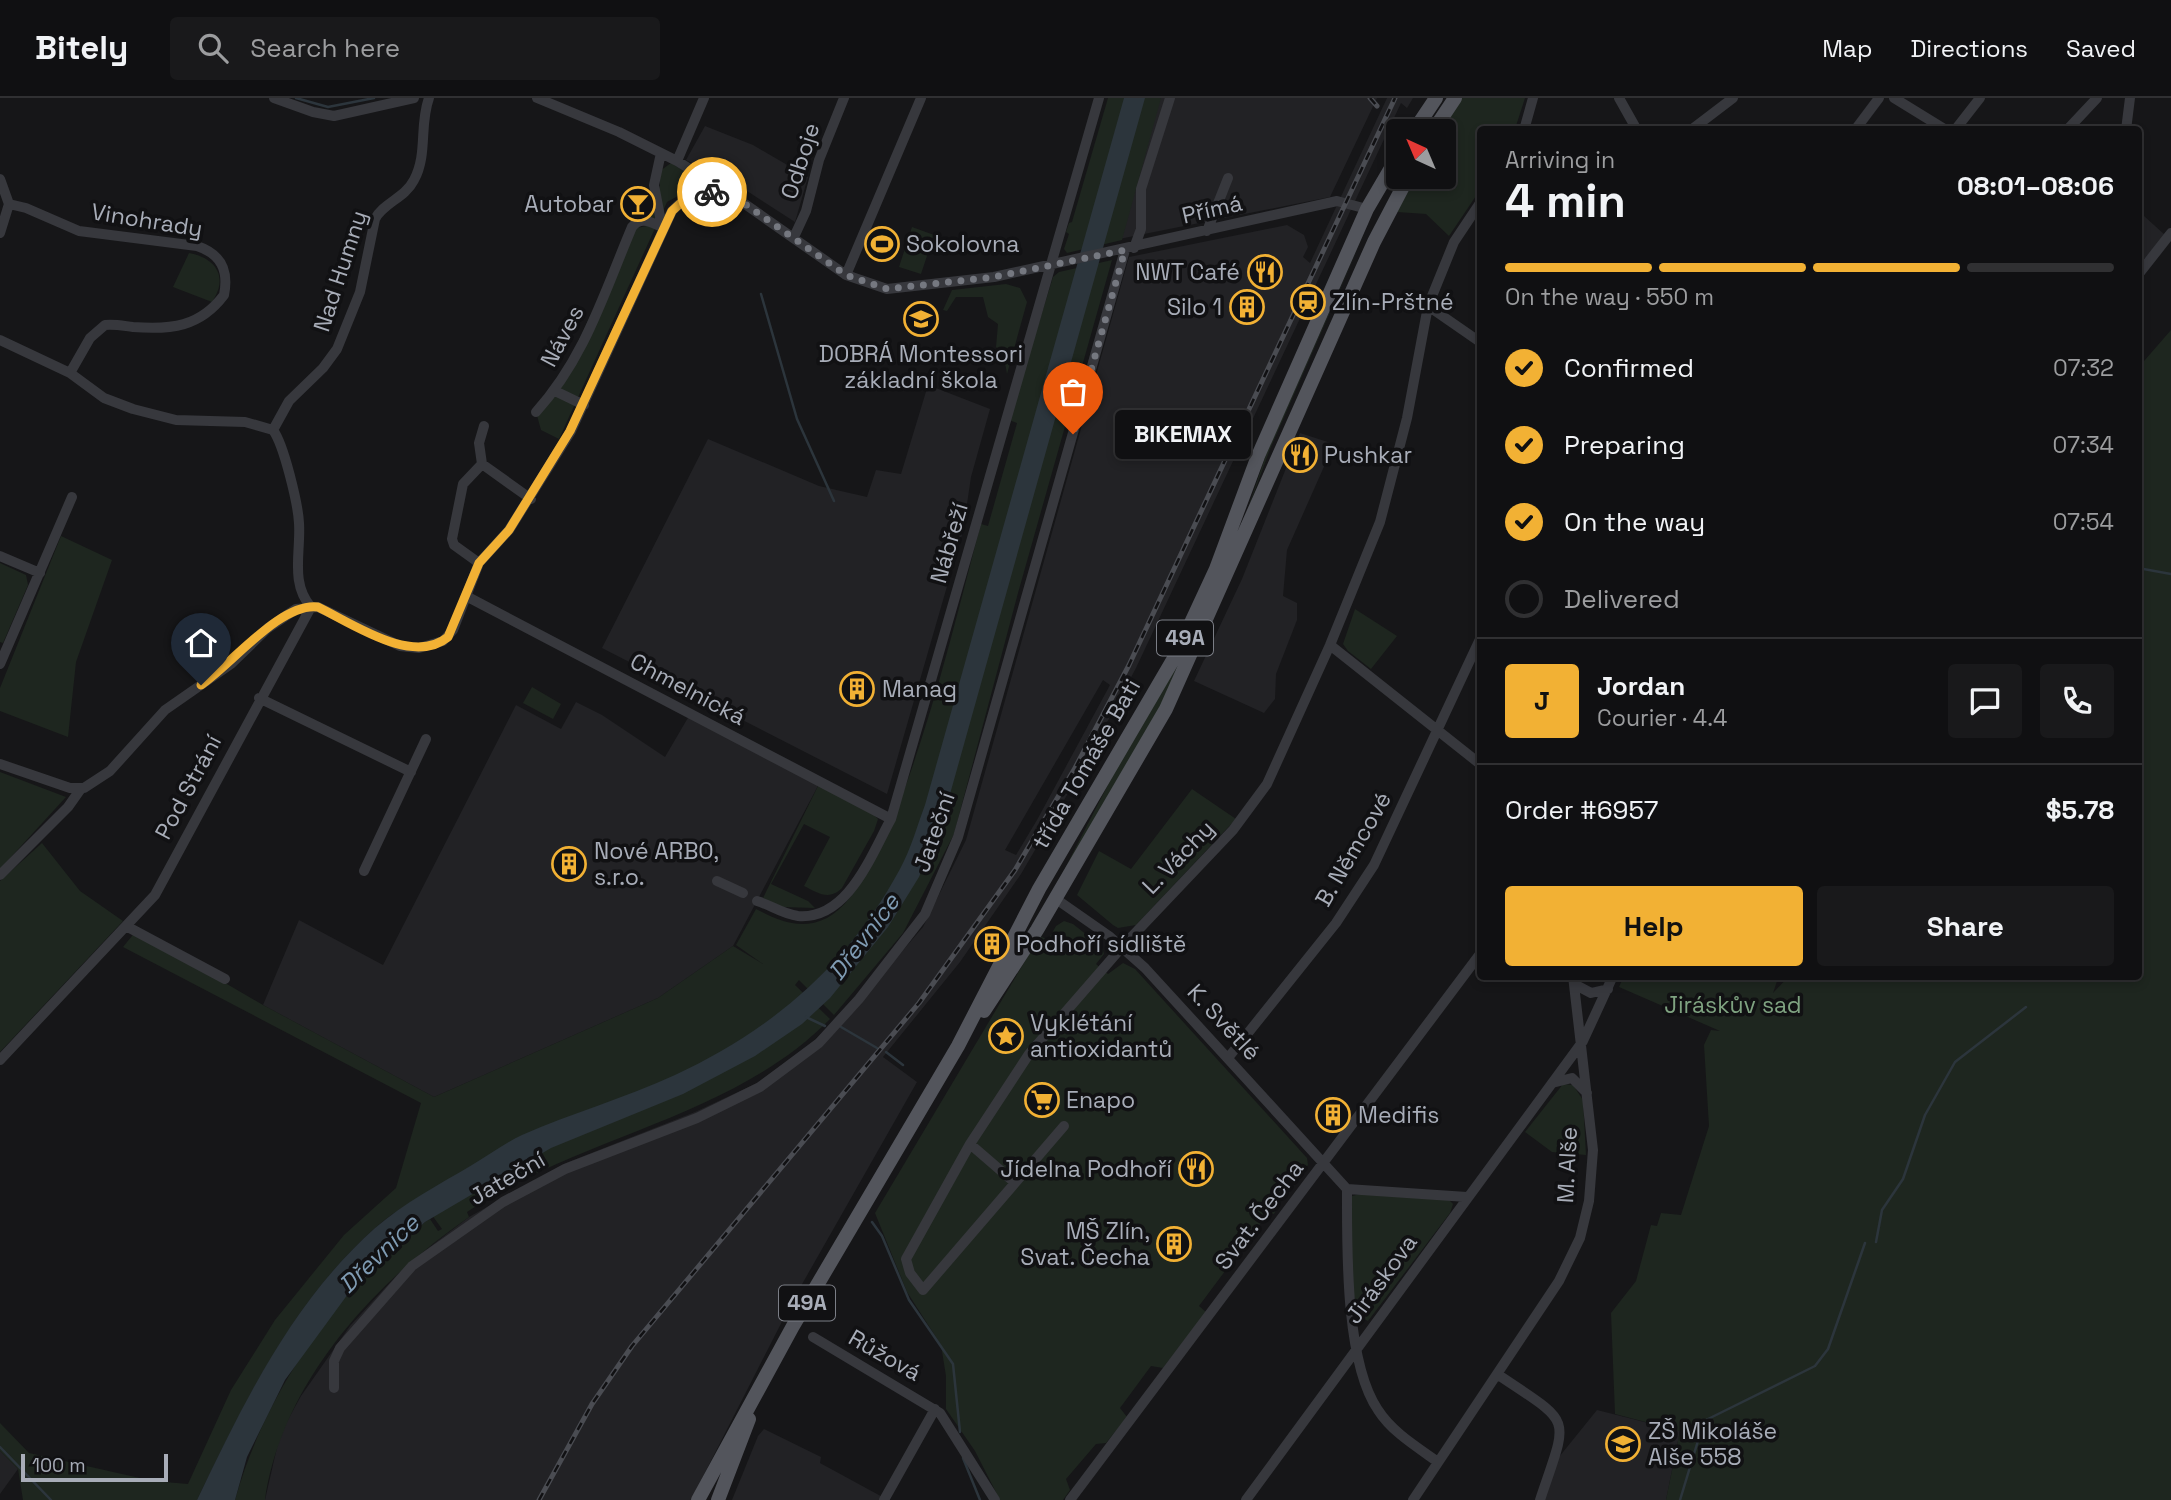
<!DOCTYPE html>
<meta charset="utf-8">
<style>
:root{--surface:#101012;--page:#19191b;--text:#f1f3f6;--muted:#9c9d9f;--line:#303032;--accent:#f2b134}
body{margin:0;font-family:"Space Grotesk",sans-serif;background:var(--page);color:var(--text);height:100vh;display:flex;flex-direction:column;font-size:26px;white-space:nowrap}
*{box-sizing:border-box;margin:0}
p{font-size:23px;color:var(--muted)}
.icon{flex:none;width:38px;height:38px;fill:none;stroke:currentColor;stroke-width:2;stroke-linecap:round;stroke-linejoin:round}
.map{position:relative;flex:1;overflow:hidden}
.side{position:absolute;left:1477px;top:28px;width:665px;height:854px;display:flex;flex-direction:column;background:var(--surface);border-radius:7px;box-shadow:0 4px 10px #0003,0 0 0 2px var(--line)}
.side>*{flex:none}
.needle{width:46px;rotate:316deg}
.tools{position:absolute;left:1386px;top:21px;display:grid;gap:14px}
.tools a{display:grid;place-items:center;width:70px;height:70px;border-radius:7px;background:var(--surface);box-shadow:0 4px 10px #0003,0 0 0 2px var(--line);font-size:35px}
.scale{position:absolute;left:21px;bottom:18px;width:147px;box-sizing:border-box;padding-left:7px;border:4px solid #a8adb8;border-top:0;font-size:19px;line-height:24px;white-space:nowrap;color:#a8adb8;-webkit-text-stroke:5px #111113;paint-order:stroke}
.pin{position:absolute;display:grid;place-items:center;width:60px;height:60px;color:#fff;margin:-72px -30px;border-radius:50% 50% 50% 0;rotate:-45deg;box-shadow:0 0 7px #0007}
.pin .icon{rotate:45deg}
.courier{position:absolute;display:grid;place-items:center;width:70px;height:70px;margin:-35px;border:5px solid #f2b134;border-radius:50%;background:#fff;color:#222;box-shadow:0 2px 9px #0007}
.bubble{position:absolute;height:49px;border-radius:7px;background:var(--surface);box-shadow:0 4px 10px #0003,0 0 0 2px var(--line);font-size:23px;font-weight:700;line-height:49px;text-align:center}
.overview em{font-style:normal;font-weight:700}
.overview div{display:flex;flex-direction:column-reverse}
.overview{display:flex;align-items:center;justify-content:space-between;height:119px;padding:0 28px}
h1{font-size:46px;font-weight:700;line-height:52px}
.bar{display:grid;grid-template-columns:repeat(4,1fr);gap:10px 7px;align-content:center;height:84px;padding:0 28px}
.bar i{height:9px;border-radius:5px;background:var(--line)}
.bar .selected{background:var(--accent)}
.bar p{grid-column:span 4}
.line{display:flex;align-items:center;gap:18px;padding:0 28px;border-top:2px solid var(--line)}
.line div{flex:1}
.round{display:grid;place-items:center;flex:none;width:74px;height:74px;border-radius:7px;background:var(--page)}
ol{padding:0 28px;list-style:none}
li{display:flex;align-items:center;gap:21px;height:77px}
li p{margin-inline-start:auto}
li .icon{padding:7px;border-radius:50%;background:var(--accent);color:#111;stroke-width:4}
li:last-child{color:var(--muted)}
li i{width:38px;height:38px;border:4px solid var(--line);border-radius:50%}
.primary-button{display:flex;gap:14px;margin-top:auto;padding:14px 28px}
.primary-button a{flex:1;height:80px;border-radius:7px;background:var(--accent);color:#111;font-size:28px;font-weight:700;line-height:80px;text-align:center}
.primary-button a+a{background:var(--page);color:var(--text)}
header{display:flex;align-items:center;gap:42px;box-sizing:border-box;height:98px;padding:0 35px;background:var(--surface);border-bottom:2px solid var(--line)}
header strong{font-size:33px}
nav{display:flex;gap:38px;margin-inline-start:auto;font-size:24px}
.search{width:490px;height:63px;background:var(--page);display:flex;align-items:center;gap:18px;box-sizing:border-box;padding:0 24px;border-radius:7px;color:var(--muted);font-size:26px}
.map>svg:first-child{display:block}
.built{fill:#222225;fill-rule:evenodd}
.green{fill:#1e261f}
.water{fill:#2c353c}
.lines{fill:none;stroke-linecap:round;stroke-linejoin:round}
.stream{stroke:#2c353c;stroke-width:2.5}
.minor{stroke:#37383d;stroke-width:10}
.major{stroke:#53555c;stroke-width:14}
.rail-casing{stroke:#4a4c52;stroke-width:5}
.rail{stroke:#111113;stroke-width:2.5;stroke-dasharray:8;stroke-linecap:butt}
.done{stroke:#757880;stroke-width:7;stroke-dasharray:0 12.6}
.route{stroke:#f2b134;stroke-width:9}
.labels{text-anchor:middle;stroke-width:7;stroke-linejoin:round;paint-order:stroke}
.shield{fill:#111113;stroke:#7b7e86;stroke-width:2}
.shield-label{font-size:21px;font-weight:bold;fill:#a8adb8}
.street-label{font-size:23px;fill:#a8adb8;stroke:#111113}
.poi-label{font-size:23px;fill:#a8adb8;stroke:#111113;text-anchor:start}
.park-label{font-size:23px;fill:#7fa381;stroke:#111113}
.water-label{font-size:24px;font-style:italic;fill:#7f9bb3;stroke:#111113}
</style>
<header>
<strong>Bitely</strong>
<div class="search"><svg class="icon" aria-label="search" viewBox="0 0 24 24"><circle cx="10" cy="10" r="6"/><path d="M15 15l6 6"/></svg>Search here</div>
<nav><a>Map</a><a>Directions</a><a>Saved</a></nav>
</header>
<div class="map">
<svg width="2171" height="1402" viewBox="0 0 2171 1402">
<rect width="100%" height="100%" fill="#161618"/>
<path class="built" d="M1160 0H1377L1330 99 1119 141Z
M1387 0H1413L1407 10 1401 5 1136 570 1081 673 1021 776 960 864 883 959 917 984 793 1202 691 1402H265L280 1336 301 1298 350 1228 406 1167 469 1119 566 1065 695 1014 755 986 806 950 869 892 923 829 966 742 1129 159 1287 127 1304 137 1308 149 1303 159 1310 165ZM1103 582 1110 587 1037 722 1016 757 1005 752Z
M705 28 753 47 808 79 795 124 747 93 686 62Z
M2144 118 2165 137 2139 167V124Z
M928 287 990 311 971 379 963 433 887 696 602 550 708 341 819 388 867 399 876 372 901 376Z
M1300 335 1334 346 1287 452 1283 498 1297 505V522L1276 576 1275 601 1264 615 1194 583 1242 481Z
M576 604 602 617 665 659 689 618 819 686 733 848 658 900 434 999 263 907 299 822 383 867 516 607 561 631Z
M1597 1312 1680 1333 1666 1402H1544L1559 1359Z
M764 1331 821 1359 820 1365 888 1402H732L758 1338Z
M0 1353 18 1371 0 1396Z"/>
<path class="green" d="M1108 0H1161L1122 142 1067 155 1064 151 1069 136 1066 134 1069 125 1072 124Z
M1461 0H1525L1515 31 1480 32V92L1449 138 1426 116 1397 114 1416 79H1444L1442 33Z
M671 65 692 78 696 88 667 104 559 341 541 332 536 314 555 293 631 131 647 128 660 88V73Z
M912 129 934 137 921 176 899 169Z
M1367 130 1270 351 1245 419 1267 354Z
M189 155C216 160 229 179 212 204L173 189Z
M1112 162 1018 495 954 736 903 835 834 917 799 882 795 887 830 921C732 1021 581 1037 467 1114L469 1119C374 1185 282 1284 265 1402H235C256 1327 296 1257 347 1197 370 1170 400 1148 425 1124L430 1121 438 1133 442 1131 419 1099C404 1109 388 1118 375 1130 292 1204 245 1304 197 1402H23L18 1371 0 1353V1325L29 1355 153 1383 188 1386 231 1292 275 1222 344 1137 396 1090 421 1005 123 849 136 833 263 907 434 999 658 900 733 848 763 866 736 847 756 811C779 823 801 833 827 820 898 783 958 508 981 426L988 428 1017 325 1009 322 1053 179 1059 174Z
M1006 186 1020 190 1027 204 1007 276 1004 259 996 249 998 226 988 219 983 199H956L947 213 943 212 952 192Z
M2171 232V1402H1666L1680 1333 1615 1316 1611 1215 1636 1183 1651 1127 1657 1128 1661 1115 1681 1117 1709 1028 1704 947 1711 932 1720 933 1619 889 1624 878 1766 879 1777 883 1773 895 1789 878H2138V270Z
M61 438 112 462 76 564 68 639 0 613V590Z
M0 465 26 477 28 487 3 545 0 544Z
M1355 511 1397 538 1371 571 1348 553 1343 546Z
M1192 542 1161 607 1060 780 1115 673Z
M532 589 561 606 553 621 523 605Z
M0 674 66 699 0 771Z
M819 686 869 712 878 721 874 733 842 790C829 803 818 795 804 788L830 739 804 726 771 786 808 803 815 810 782 809 763 800Z
M1192 691 1236 721 1136 827 1118 830 1113 827 1077 797 1099 753 1131 771Z
M42 745 80 793 123 823 0 954V783Z
M1064 823 1073 826 1102 849 1104 856 1096 866 1108 876 1123 865 1135 871 1307 1060 1308 1067 1287 1091 1274 1116 1269 1114 1199 1208 1206 1214 1163 1270 1151 1268 1120 1310 1127 1319 1106 1345 1096 1346 1066 1381 1070 1392 1063 1402H1000L975 1353 946 1311V1278L941 1247 907 1194 875 1115 1040 838 1048 842 1056 828Z
M1563 986 1573 987 1583 1002 1586 1057 1552 1054 1525 1034Z
M1360 1096 1449 1102 1453 1106 1450 1115 1368 1223 1358 1218 1351 1182 1352 1098Z"/>
<path class="water" d="M1124 0H1145L945 714 919 779 888 829 830 900 802 926 755 958 683 996 551 1050 425 1124 348 1196 285 1282 247 1359 235 1402H197C244 1304 292 1204 375 1130 404 1105 440 1086 472 1067 489 1057 505 1045 522 1037 572 1015 625 1000 675 977 772 932 848 867 900 771 911 751 917 728 925 707Z"/>
<g class="lines">
<path class="stream" d="M296 0 328 9 374 0
M761 196 797 321 834 403
M2138 470 2171 476
M806 919 825 928
M841 929 877 950
M886 954 903 967
M872 1124 882 1138 909 1202 953 1266 960 1334
M1876 1144 1882 1112 1903 1081 1925 1017 1955 964 2026 909
M0 1349 51 1402
M963 1360 980 1402
M1680 1402 1704 1323 1815 1268 1828 1251 1865 1145"/>
<path class="minor" d="M274 0 313 14 334 18 414 0
M537 0 619 34 677 63 732 97 846 177 887 191 994 179 1337 103 1367 111
M1619 0 1637 32
M1894 0 1946 32
M1524 32 1533 0
M1691 32 1733 0
M1855 32 1879 0
M1955 32 1980 0
M2067 32 2097 0
M2126 32 2130 0
M661 55 654 87 662 129
M677 63 704 0
M0 81 9 106 0 135
M9 106 26 110 79 133 197 148C221 156 229 172 224 197 200 229 171 232 133 229 124 228 115 226 105 227L90 240 70 275
M1207 133 1228 80
M794 139 806 113 819 62 844 0
M1134 150 1141 131V91L1170 0
M846 177 921 0
M2138 177 2171 135
M1428 208 1480 244
M0 242 70 275 104 300 133 311 176 322 245 324 273 332
M555 293 584 307
M536 314C585 260 604 195 632 129 641 118 650 124 662 129
M273 332 289 303 323 270 337 251 360 194 375 121C383 105 405 100 414 82 428 56 419 27 429 0
M273 332C284 347 298 406 299 425 301 454 290 485 311 509
M482 366 531 401
M0 458 40 475
M479 465 454 447 452 441 463 386 482 366 479 345 484 328
M466 498 891 721
M1330 547 1480 666
M0 566 72 399
M259 600 411 674
M0 666 70 690H84L110 673 165 612 231 566 268 530 296 511 318 509 400 548 419 550 443 543 453 532 479 465 509 432 571 333 672 113C688 95 710 91 732 97
M364 773 426 641
M0 777 68 709 80 692
M717 783 743 795
M1056 801 1109 838 1145 870 1347 1091C1347 1149 1345 1264 1378 1312 1392 1334 1417 1349 1438 1364
M757 803C771 807 782 816 798 818 848 822 871 757 891 721L1099 0
M126 828 225 881
M1574 886 1591 895 1608 891
M1228 960 1336 825 1374 767 1480 541
M0 962 155 797 311 509
M1552 985 1572 980 1587 995
M1064 1028 923 1192 910 1175 906 1161 970 1046 1029 956 1122 849 1233 732 1267 686 1330 547 1380 424 1407 320 1428 208 1454 144 1480 105
M970 1046 1014 1084
M1347 1091 1467 1099
M813 1239 940 1315 995 1402
M1497 1276C1574 1328 1569 1315 1540 1402
M334 1290V1263L340 1250 412 1168 503 1104 565 1071 697 1020 760 989 819 945 859 901 925 816 958 739 1125 152
M884 1402 935 1311
M1070 1402 1480 856
M1246 1402 1583 943 1613 878
M1413 1402 1559 1183 1580 1140 1589 1103 1593 1052 1573 878"/>
<path class="major" d="M1414 33 1436 0
M1433 33 1455 0
M984 913 1037 832 1166 611 1374 144 1408 79
M698 1402 793 1228 958 948 1039 791 1177 555 1216 471 1258 358 1367 111 1398 58
M718 1402 749 1321"/>
<g class="rail-casing">
<path id="rail" d="M1370 0 1377 8
M539 1402 592 1306 632 1248 919 905 1015 772 1075 670 1129 567 1395 0"/>
</g>
<use href="#rail" class="rail"/>
</g>
<g class="lines">
<path class="done" d="M712 94 732 97 846 177 887 191 994 179 1125 152 1073 336"/>
<path class="route" d="M201 587C233 565 281 504 318 509 353 526 413 568 448 539L479 465 509 432 570 333 672 113 684 102 712 94"/>
</g>
<defs>
<g id="bar-ring" transform="scale(1.75)"><circle r="9.5" fill="#111113" stroke="#f2b134" stroke-width="1.5"/><path d="M-6-5H6L.8 .8V4.5H3.5V6h-7V4.5H-.8V.8Z" fill="#f2b134"/></g>
<g id="stadium-ring" transform="scale(1.75)"><circle r="9.5" fill="#111113" stroke="#f2b134" stroke-width="1.5"/><path d="M0-5a6.5 5 0 1 0 0 10a6.5 5 0 1 0 0-10ZM-3.5-1.8h7v3.6h-7Z" fill="#f2b134"/></g>
<g id="restaurant-ring" transform="scale(1.75)"><circle r="9.5" fill="#111113" stroke="#f2b134" stroke-width="1.5"/><path d="M-5-6h1v4h1v-4h1v4h1v-4h1v5L-1.5 .5V6h-2V.5L-5-1ZM5-6V6H3V1.5H1.5Q1.5-4 5-6Z" fill="#f2b134"/></g>
<g id="station-ring" transform="scale(1.75)"><circle r="9.5" fill="#111113" stroke="#f2b134" stroke-width="1.5"/><path d="M-3-6H3Q5-6 5-4V2Q5 4 3 4L4.5 6H3L1.5 4h-3L-3 6H-4.5L-3 4Q-5 4-5 2V-4Q-5-6-3-6ZM-3.5-4v3h7v-3ZM-3.5 1v1.5H-2V1ZM2 1v1.5H3.5V1Z" fill="#f2b134"/></g>
<g id="building-ring" transform="scale(1.75)"><circle r="9.5" fill="#111113" stroke="#f2b134" stroke-width="1.5"/><path d="M-4-6H4V6H1V3H-1V6H-4ZM-2.5-4.3h1.7v1.8h-1.7ZM.8-4.3h1.7v1.8H.8ZM-2.5-1h1.7V.8h-1.7ZM.8-1h1.7V.8H.8Z" fill="#f2b134"/></g>
<g id="school-ring" transform="scale(1.75)"><circle r="9.5" fill="#111113" stroke="#f2b134" stroke-width="1.5"/><path d="M0-5L7-2L0 1L-7-2ZM-4 1L0 2.5L4 1V4Q0 6-4 4Z" fill="#f2b134"/></g>
<g id="sight-ring" transform="scale(1.75)"><circle r="9.5" fill="#111113" stroke="#f2b134" stroke-width="1.5"/><path d="M0-6L1.8-2.2L6-1.7L2.9 1.2L3.7 5.4L0 3.3L-3.7 5.4L-2.9 1.2L-6-1.7L-1.8-2.2Z" fill="#f2b134"/></g>
<g id="supermarket-ring" transform="scale(1.75)"><circle r="9.5" fill="#111113" stroke="#f2b134" stroke-width="1.5"/><path d="M-6-5.5h2.5l.6 2H6L4.5 2H-2.5L-4.4-4H-6ZM-1.5 3.2a1.3 1.3 0 1 0 .1 0ZM3 3.2a1.3 1.3 0 1 0 .1 0Z" fill="#f2b134"/></g>
</defs>
<g fill-rule="evenodd">
<use href="#bar-ring" x="638" y="106"/>
<use href="#stadium-ring" x="882" y="146"/>
<use href="#restaurant-ring" x="1265" y="174"/>
<use href="#station-ring" x="1308" y="204"/>
<use href="#building-ring" x="1247" y="209"/>
<use href="#school-ring" x="921" y="221"/>
<use href="#restaurant-ring" x="1300" y="357"/>
<use href="#building-ring" x="857" y="591"/>
<use href="#building-ring" x="569" y="766"/>
<use href="#building-ring" x="992" y="846"/>
<use href="#sight-ring" x="1006" y="938"/>
<use href="#supermarket-ring" x="1042" y="1002"/>
<use href="#building-ring" x="1333" y="1017"/>
<use href="#restaurant-ring" x="1196" y="1071"/>
<use href="#building-ring" x="1174" y="1146"/>
<use href="#school-ring" x="1623" y="1346"/>
</g>
<g class="labels">
<g class="shield">
<rect x="1157" y="522.5" width="56" height="35" rx="5"/>
<rect x="779" y="1187.5" width="56" height="35" rx="5"/>
</g>
<g class="shield-label">
<text x="1185" y="547">49A</text>
<text x="807" y="1212">49A</text>
</g>
<g class="street-label">
<text transform="translate(800 63) rotate(-72)" y="8">Odboje</text>
<text transform="translate(1212 111) rotate(-13)" y="8">Přímá</text>
<text transform="translate(147 122) rotate(9)" y="8">Vinohrady</text>
<text transform="translate(340 173) rotate(-72)" y="8">Nad Humny</text>
<text transform="translate(562 238) rotate(-62)" y="8">Náves</text>
<text transform="translate(949 445) rotate(-74)" y="8">Nábřeží</text>
<text transform="translate(688 591) rotate(28)" y="8">Chmelnická</text>
<text transform="translate(1086 666) rotate(-60)" y="8">třída Tomáše Bati</text>
<text transform="translate(188 689) rotate(-62)" y="8">Pod Strání</text>
<text transform="translate(934 734) rotate(-71)" y="8">Jateční</text>
<text transform="translate(1353 751) rotate(-60)" y="8">B. Němcové</text>
<text transform="translate(1178 759) rotate(-46)" y="8">L. Váchy</text>
<text transform="translate(1224 924) rotate(47)" y="8">K. Světlé</text>
<text transform="translate(1567 1067) rotate(-87)" y="8">M. Alše</text>
<text transform="translate(507 1080) rotate(-30)" y="8">Jateční</text>
<text transform="translate(1259 1117) rotate(-53)" y="8">Svat. Čecha</text>
<text transform="translate(1381 1181) rotate(-54)" y="8">Jiráskova</text>
<text transform="translate(885 1257) rotate(30)" y="8">Růžová</text>
</g>
<g class="poi-label">
<text x="614" y="114" text-anchor="end">Autobar</text>
<text x="906" y="154">Sokolovna</text>
<text x="1240" y="182" text-anchor="end">NWT Café</text>
<text x="1332" y="212">Zlín-Prštné</text>
<text x="1222" y="217" text-anchor="end">Silo 1</text>
<text x="921" y="264" text-anchor="middle">DOBRÁ Montessori<tspan x="921" dy="26">základní škola</tspan></text>
<text x="1324" y="365">Pushkar</text>
<text x="882" y="599">Manag</text>
<text x="594" y="761">Nové ARBO,<tspan x="594" dy="26">s.r.o.</tspan></text>
<text x="1016" y="854">Podhoří sídliště</text>
<text x="1030" y="933">Vyklétání<tspan x="1030" dy="26">antioxidantů</tspan></text>
<text x="1066" y="1010">Enapo</text>
<text x="1358" y="1025">Medifis</text>
<text x="1172" y="1079" text-anchor="end">Jídelna Podhoří</text>
<text x="1150" y="1141" text-anchor="end">MŠ Zlín,<tspan x="1150" dy="26">Svat. Čecha</tspan></text>
<text x="1648" y="1341">ZŠ Mikoláše<tspan x="1648" dy="26">Alše 558</tspan></text>
</g>
<g class="park-label">
<text x="1733" y="915">Jiráskův sad</text>
</g>
<g class="water-label">
<text transform="translate(864 839) rotate(-53)" y="8">Dřevnice</text>
<text transform="translate(379 1156) rotate(-44)" y="8">Dřevnice</text>
</g>
</g>
</svg>
<div class="tools">
<a><svg class="needle" viewBox="-14 -14 28 28"><path d="M0-13l5 13h-10z" fill="#e53935"/><path d="M0 13l5-13h-10z" fill="#9c9d9f"/></svg></a>
</div>
<div class="scale">100 m</div>
<div class="pin" style="left:1073px;top:336px;background:#ea580c"><svg class="icon" aria-label="bag" viewBox="0 0 24 24"><path d="M5 8h14l-1 12H6zM9 8a3 3 0 0 1 6 0"/></svg></div>
<div class="pin" style="left:201px;top:587px;background:#1f2937"><svg class="icon" aria-label="home" viewBox="0 0 24 24"><path d="M3 11l9-7 9 7M6 9v11h12V9"/></svg></div>
<div class="courier" style="left:712px;top:94px"><svg class="icon" aria-label="bike" viewBox="0 0 24 24"><circle cx="6" cy="16" r="4"/><circle cx="18" cy="16" r="4"/><path d="M6 16l4-8h5l3 8M10 8l3 8H6M13 5h3"/></svg></div>
<div class="bubble" style="left:1115px;top:312px;width:136px">BIKEMAX</div>
<section class="side">
<div class="overview"><div><h1>4 min</h1><p>Arriving in</p></div><em>08:01–08:06</em></div>
<div class="bar"><i class="selected"></i><i class="selected"></i><i class="selected"></i><i></i><p>On the way · 550 m</p></div>
<ol>
<li><svg class="icon" aria-label="check" viewBox="0 0 24 24"><path d="M5 12l5 5 9-10"/></svg>Confirmed<p>07:32</p></li>
<li><svg class="icon" aria-label="check" viewBox="0 0 24 24"><path d="M5 12l5 5 9-10"/></svg>Preparing<p>07:34</p></li>
<li><svg class="icon" aria-label="check" viewBox="0 0 24 24"><path d="M5 12l5 5 9-10"/></svg>On the way<p>07:54</p></li>
<li><i></i>Delivered</li>
</ol>
<div class="line" style="height:126px"><b class="round" style="background:var(--accent);color:#111">J</b><div><b>Jordan</b><p>Courier · 4.4</p></div><a class="round"><svg class="icon" aria-label="chat" viewBox="0 0 24 24"><path d="M4 5h16v11H9l-5 4z"/></svg></a><a class="round"><svg class="icon" aria-label="phone" viewBox="0 0 24 24"><path d="M5 4h4l2 5-3 2q2 4 5 5l2-3 5 2v4C11 20 4 13 5 4z"/></svg></a></div>
<div class="line" style="height:91px"><div>Order #6957</div><b>$5.78</b></div>
<div class="primary-button"><a>Help</a><a>Share</a></div>
</section>
</div>
